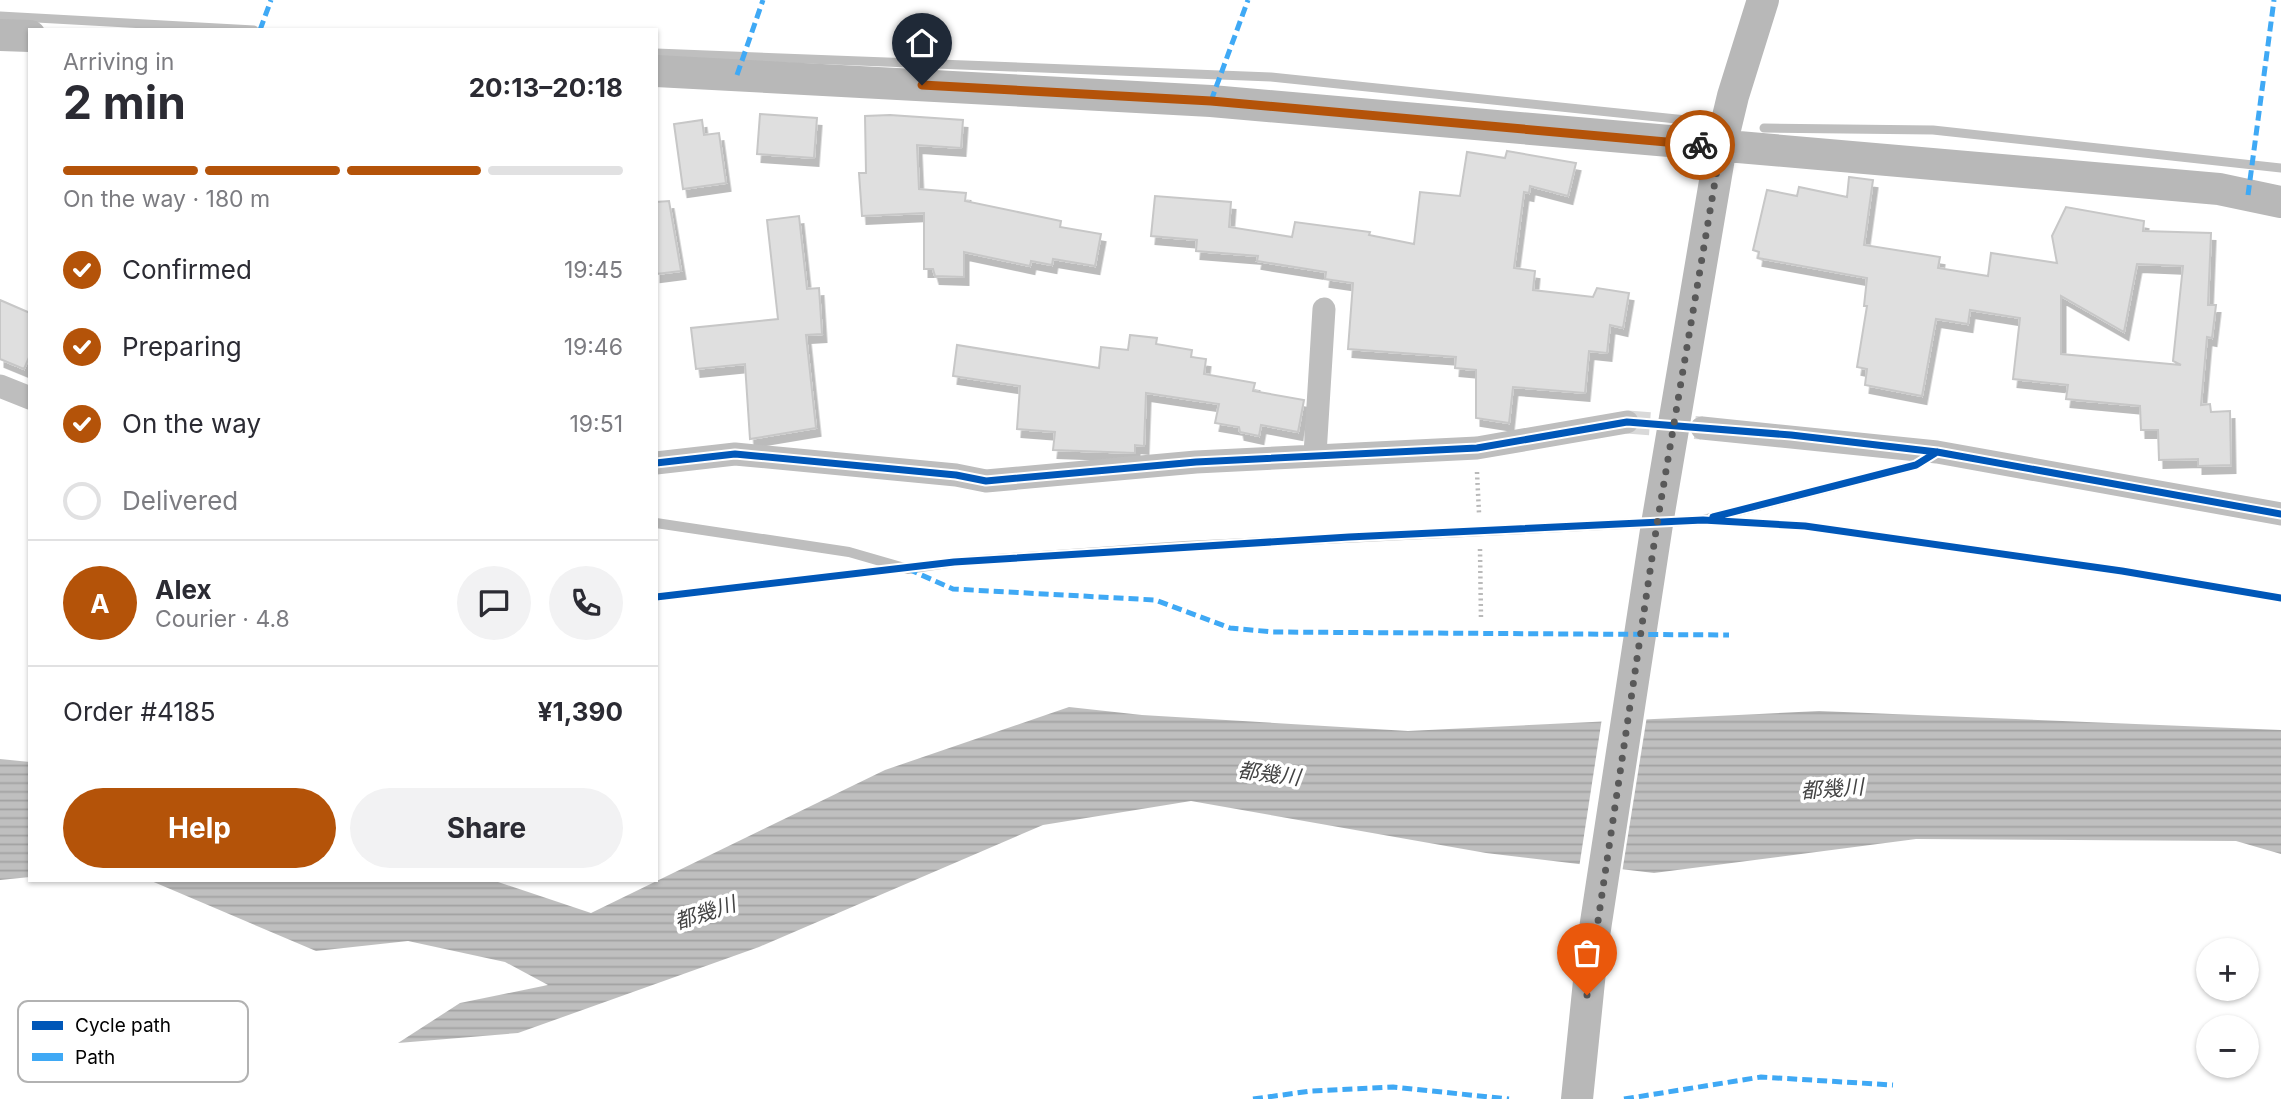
<!DOCTYPE html>
<meta charset="utf-8">
<style>
:root{--surface:#fff;--page:#f2f2f3;--text:#2b2b33;--muted:#7c7c81;--line:#e1e1e2;--accent:#b45309}
body{margin:0;font-family:Inter,"Noto Sans JP",sans-serif;background:var(--page);color:var(--text);height:100vh;display:flex;flex-direction:column;font-size:26px;white-space:nowrap}
*{box-sizing:border-box;margin:0}
p{font-size:23px;color:var(--muted)}
.icon{flex:none;width:38px;height:38px;fill:none;stroke:currentColor;stroke-width:2;stroke-linecap:round;stroke-linejoin:round}
.map{position:relative;flex:1;overflow:hidden}
.drawer{position:absolute;left:28px;top:28px;width:630px;height:854px;display:flex;flex-direction:column;background:var(--surface);border-radius:0px;box-shadow:0 2px 5px #0004}
.drawer>*{flex:none}
.controls{position:absolute;left:2196px;top:938px;display:grid;gap:14px}
.controls a{display:grid;place-items:center;width:63px;height:63px;border-radius:50%;background:var(--surface);box-shadow:0 2px 5px #0004;font-size:35px}
.pin{position:absolute;display:grid;place-items:center;width:60px;height:60px;color:#fff;margin:-72px -30px;border-radius:50% 50% 50% 0;rotate:-45deg;box-shadow:0 0 7px #0007}
.pin .icon{rotate:45deg}
.courier{position:absolute;display:grid;place-items:center;width:70px;height:70px;margin:-35px;border:5px solid #b45309;border-radius:50%;background:#fff;color:#222;box-shadow:0 2px 9px #0007}
.headline em{font-style:normal;font-weight:700}
.headline div{display:flex;flex-direction:column-reverse}
.headline{display:flex;align-items:center;justify-content:space-between;height:119px;padding:0 35px}
h1{font-size:46px;font-weight:700;line-height:52px}
.bar{display:grid;grid-template-columns:repeat(4,1fr);gap:10px 7px;align-content:center;height:84px;padding:0 35px}
.bar i{height:9px;border-radius:5px;background:var(--line)}
.bar .active{background:var(--accent)}
.bar p{grid-column:span 4}
.line{display:flex;align-items:center;gap:18px;padding:0 35px;border-top:2px solid var(--line)}
.line div{flex:1}
.round{display:grid;place-items:center;flex:none;width:74px;height:74px;border-radius:37px;background:var(--page)}
ol{padding:0 35px;list-style:none}
li{display:flex;align-items:center;gap:21px;height:77px}
li p{margin-inline-start:auto}
li .icon{padding:7px;border-radius:50%;background:var(--accent);color:#fff;stroke-width:4}
li:last-child{color:var(--muted)}
li i{width:38px;height:38px;border:4px solid var(--line);border-radius:50%}
.button{display:flex;gap:14px;margin-top:auto;padding:14px 35px}
.button a{flex:1;height:80px;border-radius:42px;background:var(--accent);color:#fff;font-size:28px;font-weight:700;line-height:80px;text-align:center}
.button a+a{background:var(--page);color:var(--text)}
.map>svg:first-child{display:block}
.water{fill:url(#water-rules)}
.pier{fill:#fff}
.lines{fill:none;stroke-linecap:round;stroke-linejoin:round}
.stream{stroke:#bfbfbf;stroke-width:9}
.building{fill:#dfdfdf;stroke:#c7c7c7;stroke-width:2;fill-rule:evenodd;filter:url(#shadow)}
.street-tunnel{stroke:#d9d9d9;stroke-width:23;stroke-dasharray:23 11;stroke-linecap:butt}
.path{stroke:#b9b9b9;stroke-width:4.5;stroke-dasharray:2 3.5;stroke-linecap:butt}
.lane{stroke:#bebebe;stroke-width:10}
.street{stroke:#bebebe;stroke-width:23}
.secondary{stroke:#b8b8b8;stroke-width:32}
.quiet{stroke:#3fa9f5;stroke-width:5;stroke-dasharray:10 5;stroke-linecap:butt}
.cycleway-casing{stroke:#fff;stroke-width:11}
.cycleway{stroke:#0057b8;stroke-width:7}
.done{stroke:#595959;stroke-width:7;stroke-dasharray:0 12.6}
.route{stroke:#b45309;stroke-width:9}
.labels{text-anchor:middle;stroke-width:7;stroke-linejoin:round;paint-order:stroke}
.water-label{font-size:21px;font-style:italic;fill:#444;stroke:#fff}
.key{fill:#fff;stroke:#b2b2b2;stroke-width:2}
.key-label{font-size:19px;fill:#000}
</style>
<div class="map">
<svg width="2281" height="1099" viewBox="0 0 2281 1099">
<defs>
<pattern id="water-rules" width="6" height="5" patternUnits="userSpaceOnUse" patternTransform="scale(1.75)"><rect width="6" height="5" fill="#bfbfbf"/><path d="M0 2.5h6" fill="none" stroke="#a2a2a2"/></pattern>
<filter id="shadow"><feDropShadow dx="4.5" dy="8" stdDeviation="0" flood-color="#0004"/></filter>
</defs>
<rect width="100%" height="100%" fill="#fff"/>
<path class="water" d="M1069 707 1142 715 1408 731 1819 711 2281 730V854L2236 841 1916 839 1654 873 1486 853 1191 801 1043 825 759 947 518 1033 398 1043 460 1003 548 985 505 962 408 941 316 951 149 880H492L591 913 885 770Z
M0 759 30 762V877L0 880Z"/>
<path class="pier" d="M1647 716 1622 873 1579 868 1602 718Z"/>
<g class="lines">
<path class="stream" d="M0 16 254 30
M656 53 1271 77 1696 121
M1764 128 1933 130 2281 168"/>
</g>
<path class="building" d="M760 114 817 118 814 158 757 154Z
M890 115 963 120 961 148 917 145 919 189 966 193 965 201 1061 221 1060 227 1101 234 1095 266 1053 259 1052 265 1031 261 1030 266 964 252V277L935 276 933 269H924V213L862 216 859 173H866L865 116Z
M702 120 704 135 719 133 726 183 683 189 674 124Z
M1507 151 1576 163 1568 196 1530 186 1529 193 1524 192 1514 268 1535 271 1533 290 1593 297 1597 288 1629 293 1623 328 1610 325 1607 353 1589 351 1585 393 1513 387 1509 423 1476 418V370L1455 368 1456 357 1348 349 1353 283 1325 279 1326 272 1257 261 1258 256 1196 251 1197 240 1151 236 1155 196 1231 202 1229 227 1292 237 1295 222 1370 232 1369 235 1414 244 1420 192 1460 196 1467 152 1505 158Z
M1849 177 1873 180 1864 245 1940 257 1938 268 1988 276 1991 253 2057 263 2052 236 2066 207 2144 221 2143 231 2211 233 2208 305H2216L2212 338 2207 337 2201 405 2210 404 2211 412 2230 411 2231 465 2198 466V459L2159 460 2158 430H2141L2140 406 2066 399 2068 385 2013 379 2020 318 1970 310 1968 324 1936 319 1922 396 1865 385 1867 369 1857 367 1867 306H1864L1867 278 1758 258 1759 252 1753 250 1767 190 1797 196 1799 187 1847 197ZM2137 264 2183 266 2173 361 2181 365 2061 354V296L2124 332Z
M669 201 681 271 656 274V202Z
M799 216 807 289 819 288 822 334 806 335 816 428 750 439 745 364 696 369 691 328 778 319 767 220Z
M0 300 30 313V355L24 369 0 359Z
M1130 335 1157 338 1156 344 1192 350 1191 357 1206 359 1204 374 1255 383 1253 391 1304 400 1298 432 1261 425 1259 436 1240 432 1239 427 1215 423 1219 404 1146 393 1144 446 1135 445V453L1053 450 1055 432 1017 429 1020 386 953 376 957 345 1099 368 1101 347 1128 350Z"/>
<g class="lines">
<path class="street-tunnel" d="M1627 422 1702 428"/>
<path class="path" d="M1477 472 1479 513
M1480 549 1481 619"/>
<path class="lane" d="M656 523 849 552 908 569 954 562 1185 546 1703 520 1916 465 1932 455"/>
<path class="street" d="M0 386 30 398
M1702 428 1937 452 2281 514
M1315 454 1324 309
M656 463 735 454 956 475 986 481 1196 462 1477 448 1627 422"/>
<path class="secondary" d="M0 35 30 36
M656 71 1211 101 2219 189 2281 202
M1577 1099 1593 942 1657 524 1721 146 1733 96 1763 0"/>
<path class="quiet" d="M260 30 271 0
M737 75 763 0
M1211 101 1248 0
M2248 195 2274 0
M908 569 953 589 1155 600 1230 628 1273 632 1729 635
M1253 1099 1311 1091 1393 1087 1509 1099
M1624 1099 1761 1077 1893 1085"/>
<g class="cycleway-casing">
<path id="cycleway" d="M656 463 735 454 956 475 986 481 1196 462 1477 448 1627 422 1791 435 1937 452 2281 514
M1713 517 1916 465 1937 452
M656 597 954 562 1349 537 1703 520 1805 526 2122 571 2281 598"/>
</g>
<use href="#cycleway" class="cycleway"/>
</g>
<g class="lines">
<path class="done" d="M1587 995 1657 524 1721 146 1700 145"/>
<path class="route" d="M922 85 1211 101 1700 145"/>
</g>
<g class="labels">
<g class="water-label">
<text transform="translate(1269 774) rotate(7)" y="7">都幾川</text>
<text transform="translate(1832 789) rotate(-4)" y="7">都幾川</text>
<text transform="translate(705 913) rotate(-18)" y="7">都幾川</text>
</g>
</g>
<rect x="18" y="1001" width="230" height="81" rx="10" class="key"/>
<rect x="32" y="1021" width="31" height="9" fill="#0057b8"/>
<rect x="32" y="1053" width="31" height="8" fill="#3fa9f5"/>
<g class="key-label">
<text x="75" y="1032">Cycle path</text>
<text x="75" y="1064">Path</text>
</g>
</svg>
<div class="controls">
<a>+</a>
<a>−</a>
</div>
<div class="pin" style="left:1587px;top:995px;background:#ea580c"><svg class="icon" aria-label="bag" viewBox="0 0 24 24"><path d="M5 8h14l-1 12H6zM9 8a3 3 0 0 1 6 0"/></svg></div>
<div class="pin" style="left:922px;top:85px;background:#1f2937"><svg class="icon" aria-label="home" viewBox="0 0 24 24"><path d="M3 11l9-7 9 7M6 9v11h12V9"/></svg></div>
<div class="courier" style="left:1700px;top:145px"><svg class="icon" aria-label="bike" viewBox="0 0 24 24"><circle cx="6" cy="16" r="4"/><circle cx="18" cy="16" r="4"/><path d="M6 16l4-8h5l3 8M10 8l3 8H6M13 5h3"/></svg></div>
<section class="drawer">
<div class="headline"><div><h1>2 min</h1><p>Arriving in</p></div><em>20:13–20:18</em></div>
<div class="bar"><i class="active"></i><i class="active"></i><i class="active"></i><i></i><p>On the way · 180 m</p></div>
<ol>
<li><svg class="icon" aria-label="check" viewBox="0 0 24 24"><path d="M5 12l5 5 9-10"/></svg>Confirmed<p>19:45</p></li>
<li><svg class="icon" aria-label="check" viewBox="0 0 24 24"><path d="M5 12l5 5 9-10"/></svg>Preparing<p>19:46</p></li>
<li><svg class="icon" aria-label="check" viewBox="0 0 24 24"><path d="M5 12l5 5 9-10"/></svg>On the way<p>19:51</p></li>
<li><i></i>Delivered</li>
</ol>
<div class="line" style="height:126px"><b class="round" style="background:var(--accent);color:#fff">A</b><div><b>Alex</b><p>Courier · 4.8</p></div><a class="round"><svg class="icon" aria-label="chat" viewBox="0 0 24 24"><path d="M4 5h16v11H9l-5 4z"/></svg></a><a class="round"><svg class="icon" aria-label="phone" viewBox="0 0 24 24"><path d="M5 4h4l2 5-3 2q2 4 5 5l2-3 5 2v4C11 20 4 13 5 4z"/></svg></a></div>
<div class="line" style="height:91px"><div>Order #4185</div><b>¥1,390</b></div>
<div class="button"><a>Help</a><a>Share</a></div>
</section>
</div>
